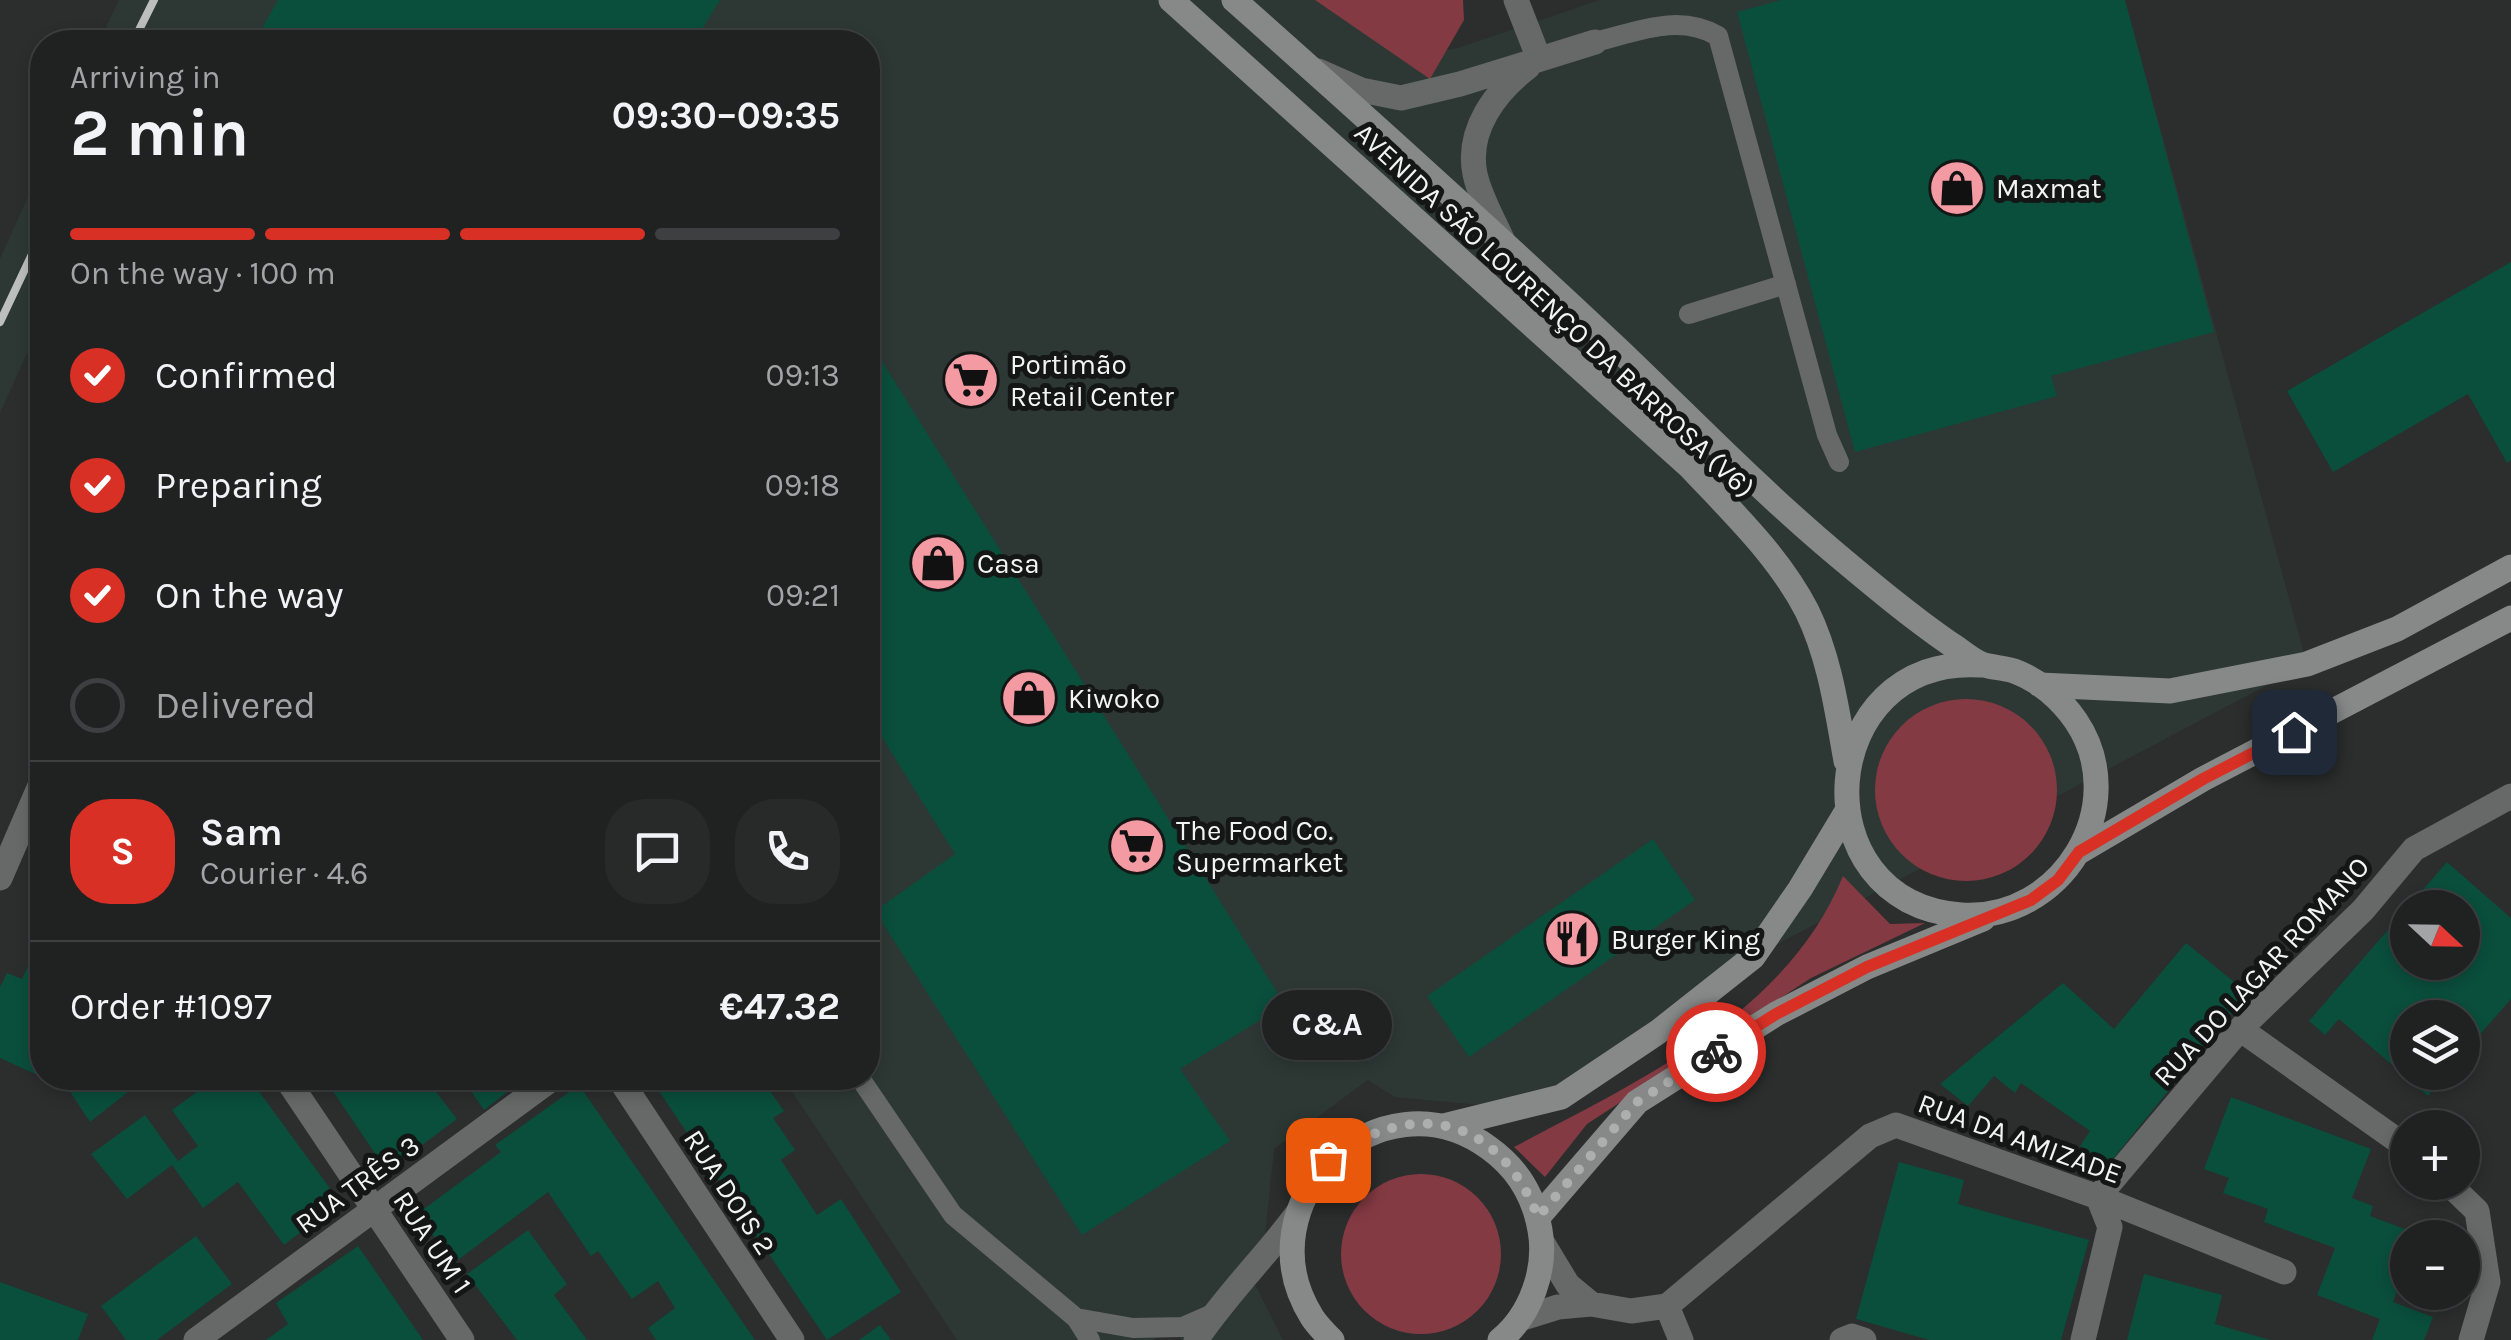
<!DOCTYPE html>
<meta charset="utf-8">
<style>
:root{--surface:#202222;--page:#282a2a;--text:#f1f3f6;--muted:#a2a4a5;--line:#3d3f40;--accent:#d93025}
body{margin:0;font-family:Karla,sans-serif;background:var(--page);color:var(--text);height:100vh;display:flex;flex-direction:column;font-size:38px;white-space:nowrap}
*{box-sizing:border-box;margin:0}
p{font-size:32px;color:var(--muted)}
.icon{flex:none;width:55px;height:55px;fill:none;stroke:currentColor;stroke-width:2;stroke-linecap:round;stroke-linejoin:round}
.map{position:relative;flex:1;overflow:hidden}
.side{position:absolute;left:30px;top:30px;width:850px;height:1060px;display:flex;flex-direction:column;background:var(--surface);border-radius:40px;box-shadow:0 5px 15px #0003,0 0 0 2px var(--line)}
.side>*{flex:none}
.needle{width:65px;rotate:112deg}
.buttons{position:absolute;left:2390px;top:890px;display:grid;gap:20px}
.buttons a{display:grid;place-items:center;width:90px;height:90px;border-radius:50%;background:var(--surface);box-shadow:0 5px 15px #0003,0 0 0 2px var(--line);font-size:50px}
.pin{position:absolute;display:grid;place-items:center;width:85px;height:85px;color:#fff;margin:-42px;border-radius:20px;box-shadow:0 5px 15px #0006}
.courier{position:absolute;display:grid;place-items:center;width:100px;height:100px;margin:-50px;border:8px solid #d93025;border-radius:50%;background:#fff;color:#222;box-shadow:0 2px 12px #0007}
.bubble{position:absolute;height:70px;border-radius:35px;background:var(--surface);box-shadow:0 5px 15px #0003,0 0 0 2px var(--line);font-size:32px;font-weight:700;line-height:70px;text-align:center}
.headline em{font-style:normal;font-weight:700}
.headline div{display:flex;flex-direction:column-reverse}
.headline{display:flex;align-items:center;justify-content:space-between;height:170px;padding:0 40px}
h1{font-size:65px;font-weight:700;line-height:75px}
.bar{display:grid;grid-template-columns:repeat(4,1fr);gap:15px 10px;align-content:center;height:120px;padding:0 40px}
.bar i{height:12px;border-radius:8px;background:var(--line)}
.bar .active{background:var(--accent)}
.bar p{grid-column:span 4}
.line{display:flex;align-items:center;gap:25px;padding:0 40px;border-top:2px solid var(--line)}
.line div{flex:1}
.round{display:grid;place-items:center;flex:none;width:105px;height:105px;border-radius:40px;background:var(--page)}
ol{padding:0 40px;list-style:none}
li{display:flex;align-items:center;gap:30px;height:110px}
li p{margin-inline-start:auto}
li .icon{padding:10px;border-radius:50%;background:var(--accent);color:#fff;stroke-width:4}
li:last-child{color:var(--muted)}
li i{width:55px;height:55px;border:5px solid var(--line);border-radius:50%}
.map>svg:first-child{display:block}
.built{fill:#2d3834}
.green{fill:#843a43}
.building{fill:#0a4e3c;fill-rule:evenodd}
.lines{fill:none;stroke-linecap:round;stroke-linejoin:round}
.lane{stroke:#676968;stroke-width:20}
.street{stroke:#676968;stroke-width:25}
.secondary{stroke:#868988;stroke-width:25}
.rail{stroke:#bcbfbe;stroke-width:8}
.done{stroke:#acafae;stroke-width:10;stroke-dasharray:0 18}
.route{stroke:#d93025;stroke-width:12}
.labels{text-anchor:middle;stroke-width:10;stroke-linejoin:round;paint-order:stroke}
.poi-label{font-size:28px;fill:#f1f4f3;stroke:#141615;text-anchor:start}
.street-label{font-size:28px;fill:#f1f4f3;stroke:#141615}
</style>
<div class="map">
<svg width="2511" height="1340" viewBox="0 0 2511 1340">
<rect width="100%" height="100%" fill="#2b2e2d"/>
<path class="built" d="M119 0H1332L1401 58 1458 48 1600 0H2125L2307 664 1753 957 1523 1109 1395 1097 1368 1080 1274 1149 1265 1236 1247 1269 1283 1340H1181L1173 1323 1153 1340H957L783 1078H868V42H99Z
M42 166V360L27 353 0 413V259Z"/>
<path class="green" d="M1315 0H1463L1464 20 1430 79Z
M1875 790a91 91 0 1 1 182 0a91 91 0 1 1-182 0Z
M1843 876 1890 924 1925 923 1811 978 1587 1124 1545 1177 1514 1147C1638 1081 1787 1014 1843 876Z
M1341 1254a80 80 0 1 1 160 0a80 80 0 1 1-160 0Z"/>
<path class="building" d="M278 0H720L694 42H254Z
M1781 0H2125L2214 332 2051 376 2057 396 1855 452 1737 12Z
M2511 262V460L2507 463 2468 394 2333 472 2287 391Z
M868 339 1285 1005 1180 1069 1230 1141 1082 1235 875 911 955 854 868 715Z
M1653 839 1695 900 1469 1057 1427 996Z
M2447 862 2511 918V999L2462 1055V1018H2408V1072H2448L2428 1096 2339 1019 2325 1035 2309 1021ZM2408 908H2462V962H2408Z
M42 937V1077L0 1058V987L7 973 22 979Z
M2186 943 2248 993 2108 1165 2080 1146 2090 1131 2021 1083 2015 1093 1994 1076 1968 1106 1940 1084 2063 983 2114 1029Z
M45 1078H125L133 1088 90 1122 67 1087Z
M216 1078H249L340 1202 284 1245 238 1182 203 1208 172 1165 127 1199 91 1154 145 1115 178 1161 198 1146 172 1110Z
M324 1078H443L445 1080 433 1088 457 1119 387 1171Z
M462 1078H525L484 1110Z
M650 1078H761L784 1111 773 1118 795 1150 781 1160 817 1215 841 1199 901 1292 827 1340Z
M579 1085 696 1254 755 1340H656L648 1328 675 1308 658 1281 632 1299 598 1251 591 1256 548 1192 454 1263 417 1214 501 1152 495 1145Z
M2231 1097 2371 1149 2352 1198 2373 1206 2370 1216 2418 1234 2417 1238H2408V1263L2393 1302 2433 1317 2424 1340H2372L2380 1319 2317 1295 2335 1248 2264 1222 2268 1209 2223 1193 2229 1178 2204 1169Z
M1899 1162 1964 1180 1958 1204 2089 1240 2061 1340H1929L1856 1319Z
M528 1230 567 1284 554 1295 587 1340H517L467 1274Z
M196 1236 232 1284 157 1340H126L101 1306Z
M358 1246 423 1340H266L288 1324 276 1303Z
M2144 1274 2222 1295 2215 1324 2270 1340H2127Z
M0 1282 88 1314 78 1340H0Z
M880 1325 891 1340H859Z"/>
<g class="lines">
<path class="lane" d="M1595 42C1637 32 1678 13 1718 36L1827 435 1839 462
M1689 314 1786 284
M860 1078 953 1215 1076 1318
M1090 1340 1076 1318 1133 1328 1183 1327 1215 1313"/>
<path class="street" d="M1516 0 1539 59
M1318 71 1361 90 1401 98 1460 84 1595 42
M1505 246C1496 224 1480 198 1475 174 1466 130 1496 91 1528 67
M0 878 42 781
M2240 1029 2408 1148
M286 1078 462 1340
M619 1078 792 1340
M2447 1182 2477 1211 2488 1282 2471 1340
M1542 1242 1568 1285 1591 1304
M1667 1306 1870 1136 1896 1125 2098 1197 2284 1272
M1520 1319 1558 1307 1591 1304 1631 1311 1667 1306 1681 1340
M196 1340 553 1078
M1196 1340C1226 1295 1265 1257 1297 1214
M1842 1340 1852 1336 1864 1340
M2083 1340 2110 1227 2098 1197 2240 1029 2363 910 2414 849 2511 796"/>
<path class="secondary" d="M1171 0 1690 467C1732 512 1778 555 1807 611 1830 658 1837 711 1846 761
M1234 0C1364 115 1493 232 1620 351 1691 419 1761 491 1836 554 1873 585 1910 616 1949 643 1959 649 1969 658 1979 663 1989 668 2003 667 2014 671 2039 680 2061 699 2076 721 2133 806 2061 922 1961 915 1797 903 1815 654 1981 665
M2040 685 2170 691 2307 664 2397 629 2511 567
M2079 852 2203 779 2511 618
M1444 1126 1561 1097 1658 1032 1753 957 1800 889 1847 811
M1538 1217 1637 1102 1776 1014 1867 967 1983 919
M1332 1340C1325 1333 1317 1325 1312 1317 1240 1203 1379 1068 1489 1148 1517 1168 1534 1196 1540 1230 1547 1269 1531 1315 1500 1340"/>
<path class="rail" d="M133 42 154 0
M0 322 42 233"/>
</g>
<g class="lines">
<path class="done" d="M1328 1160C1414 1097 1498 1116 1538 1217L1637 1102 1716 1052"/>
<path class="route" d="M1716 1052 1776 1014 1867 967 2031 900 2058 880 2079 852 2203 779 2294 732"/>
</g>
<defs>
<g id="shop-disc" transform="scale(2.875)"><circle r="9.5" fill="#f49aa2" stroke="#141615"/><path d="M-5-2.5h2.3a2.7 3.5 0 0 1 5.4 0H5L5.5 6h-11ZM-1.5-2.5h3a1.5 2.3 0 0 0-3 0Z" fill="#111"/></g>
<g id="supermarket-disc" transform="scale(2.875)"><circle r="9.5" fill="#f49aa2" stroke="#141615"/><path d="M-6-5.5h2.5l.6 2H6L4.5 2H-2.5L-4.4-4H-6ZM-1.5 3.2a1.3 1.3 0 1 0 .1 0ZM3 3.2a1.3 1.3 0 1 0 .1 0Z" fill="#111"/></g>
<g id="restaurant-disc" transform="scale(2.875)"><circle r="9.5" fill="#f49aa2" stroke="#141615"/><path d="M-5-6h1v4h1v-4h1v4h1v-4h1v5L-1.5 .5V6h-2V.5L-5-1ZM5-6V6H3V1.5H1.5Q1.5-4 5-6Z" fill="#111"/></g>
</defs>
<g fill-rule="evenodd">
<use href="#shop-disc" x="1957" y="188"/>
<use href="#supermarket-disc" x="971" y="380"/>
<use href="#shop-disc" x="938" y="563"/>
<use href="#shop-disc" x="1029" y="698"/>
<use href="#supermarket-disc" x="1137" y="846"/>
<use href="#restaurant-disc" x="1572" y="939"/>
</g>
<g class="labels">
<g class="poi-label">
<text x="1996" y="198">Maxmat</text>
<text x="1010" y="374">Portimão<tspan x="1010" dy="32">Retail Center</tspan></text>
<text x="977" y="573">Casa</text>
<text x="1068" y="708">Kiwoko</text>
<text x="1176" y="840">The Food Co.<tspan x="1176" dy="32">Supermarket</tspan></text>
<text x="1611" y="949">Burger King</text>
</g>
<g class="street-label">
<text transform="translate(1555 310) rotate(43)" y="10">AVENIDA SÃO LOURENÇO DA BARROSA (V6)</text>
<text transform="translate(2261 971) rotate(-47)" y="10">RUA DO LAGAR ROMANO</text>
<text transform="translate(2020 1138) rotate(20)" y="10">RUA DA AMIZADE</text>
<text transform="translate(357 1184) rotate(-36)" y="10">RUA TRÊS 3</text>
<text transform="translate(730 1192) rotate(57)" y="10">RUA DOIS 2</text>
<text transform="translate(433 1242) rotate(56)" y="10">RUA UM 1</text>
</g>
</g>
</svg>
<div class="buttons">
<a><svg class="needle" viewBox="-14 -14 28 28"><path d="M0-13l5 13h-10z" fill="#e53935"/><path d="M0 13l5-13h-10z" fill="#a2a4a5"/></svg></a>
<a><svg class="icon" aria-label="layers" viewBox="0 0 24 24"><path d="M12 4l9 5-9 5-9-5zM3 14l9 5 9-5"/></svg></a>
<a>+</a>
<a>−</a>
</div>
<div class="pin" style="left:1328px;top:1160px;background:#ea580c"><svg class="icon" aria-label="bag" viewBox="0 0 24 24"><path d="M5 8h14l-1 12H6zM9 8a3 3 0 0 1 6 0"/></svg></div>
<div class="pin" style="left:2294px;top:732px;background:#1f2937"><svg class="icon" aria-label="home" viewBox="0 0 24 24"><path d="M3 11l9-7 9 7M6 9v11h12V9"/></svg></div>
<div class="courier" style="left:1716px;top:1052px"><svg class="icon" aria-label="bike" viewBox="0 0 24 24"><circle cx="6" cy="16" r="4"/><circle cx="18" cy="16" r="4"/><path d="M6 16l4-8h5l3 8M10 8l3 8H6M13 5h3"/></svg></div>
<div class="bubble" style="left:1262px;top:990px;width:130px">C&amp;A</div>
<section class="side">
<div class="headline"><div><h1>2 min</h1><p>Arriving in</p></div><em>09:30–09:35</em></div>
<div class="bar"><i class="active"></i><i class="active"></i><i class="active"></i><i></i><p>On the way · 100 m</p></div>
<ol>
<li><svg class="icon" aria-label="check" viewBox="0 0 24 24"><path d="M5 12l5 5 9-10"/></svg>Confirmed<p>09:13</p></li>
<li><svg class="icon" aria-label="check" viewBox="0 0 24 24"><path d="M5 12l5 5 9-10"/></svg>Preparing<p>09:18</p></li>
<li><svg class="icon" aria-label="check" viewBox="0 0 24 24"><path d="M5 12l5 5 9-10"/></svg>On the way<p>09:21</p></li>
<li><i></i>Delivered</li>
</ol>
<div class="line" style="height:180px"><b class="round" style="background:var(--accent);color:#fff">S</b><div><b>Sam</b><p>Courier · 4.6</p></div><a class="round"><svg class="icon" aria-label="chat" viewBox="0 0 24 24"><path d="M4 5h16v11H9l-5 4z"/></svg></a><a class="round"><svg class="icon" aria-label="phone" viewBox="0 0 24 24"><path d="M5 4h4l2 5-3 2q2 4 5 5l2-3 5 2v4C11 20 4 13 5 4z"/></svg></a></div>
<div class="line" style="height:130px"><div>Order #1097</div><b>€47.32</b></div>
</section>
</div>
